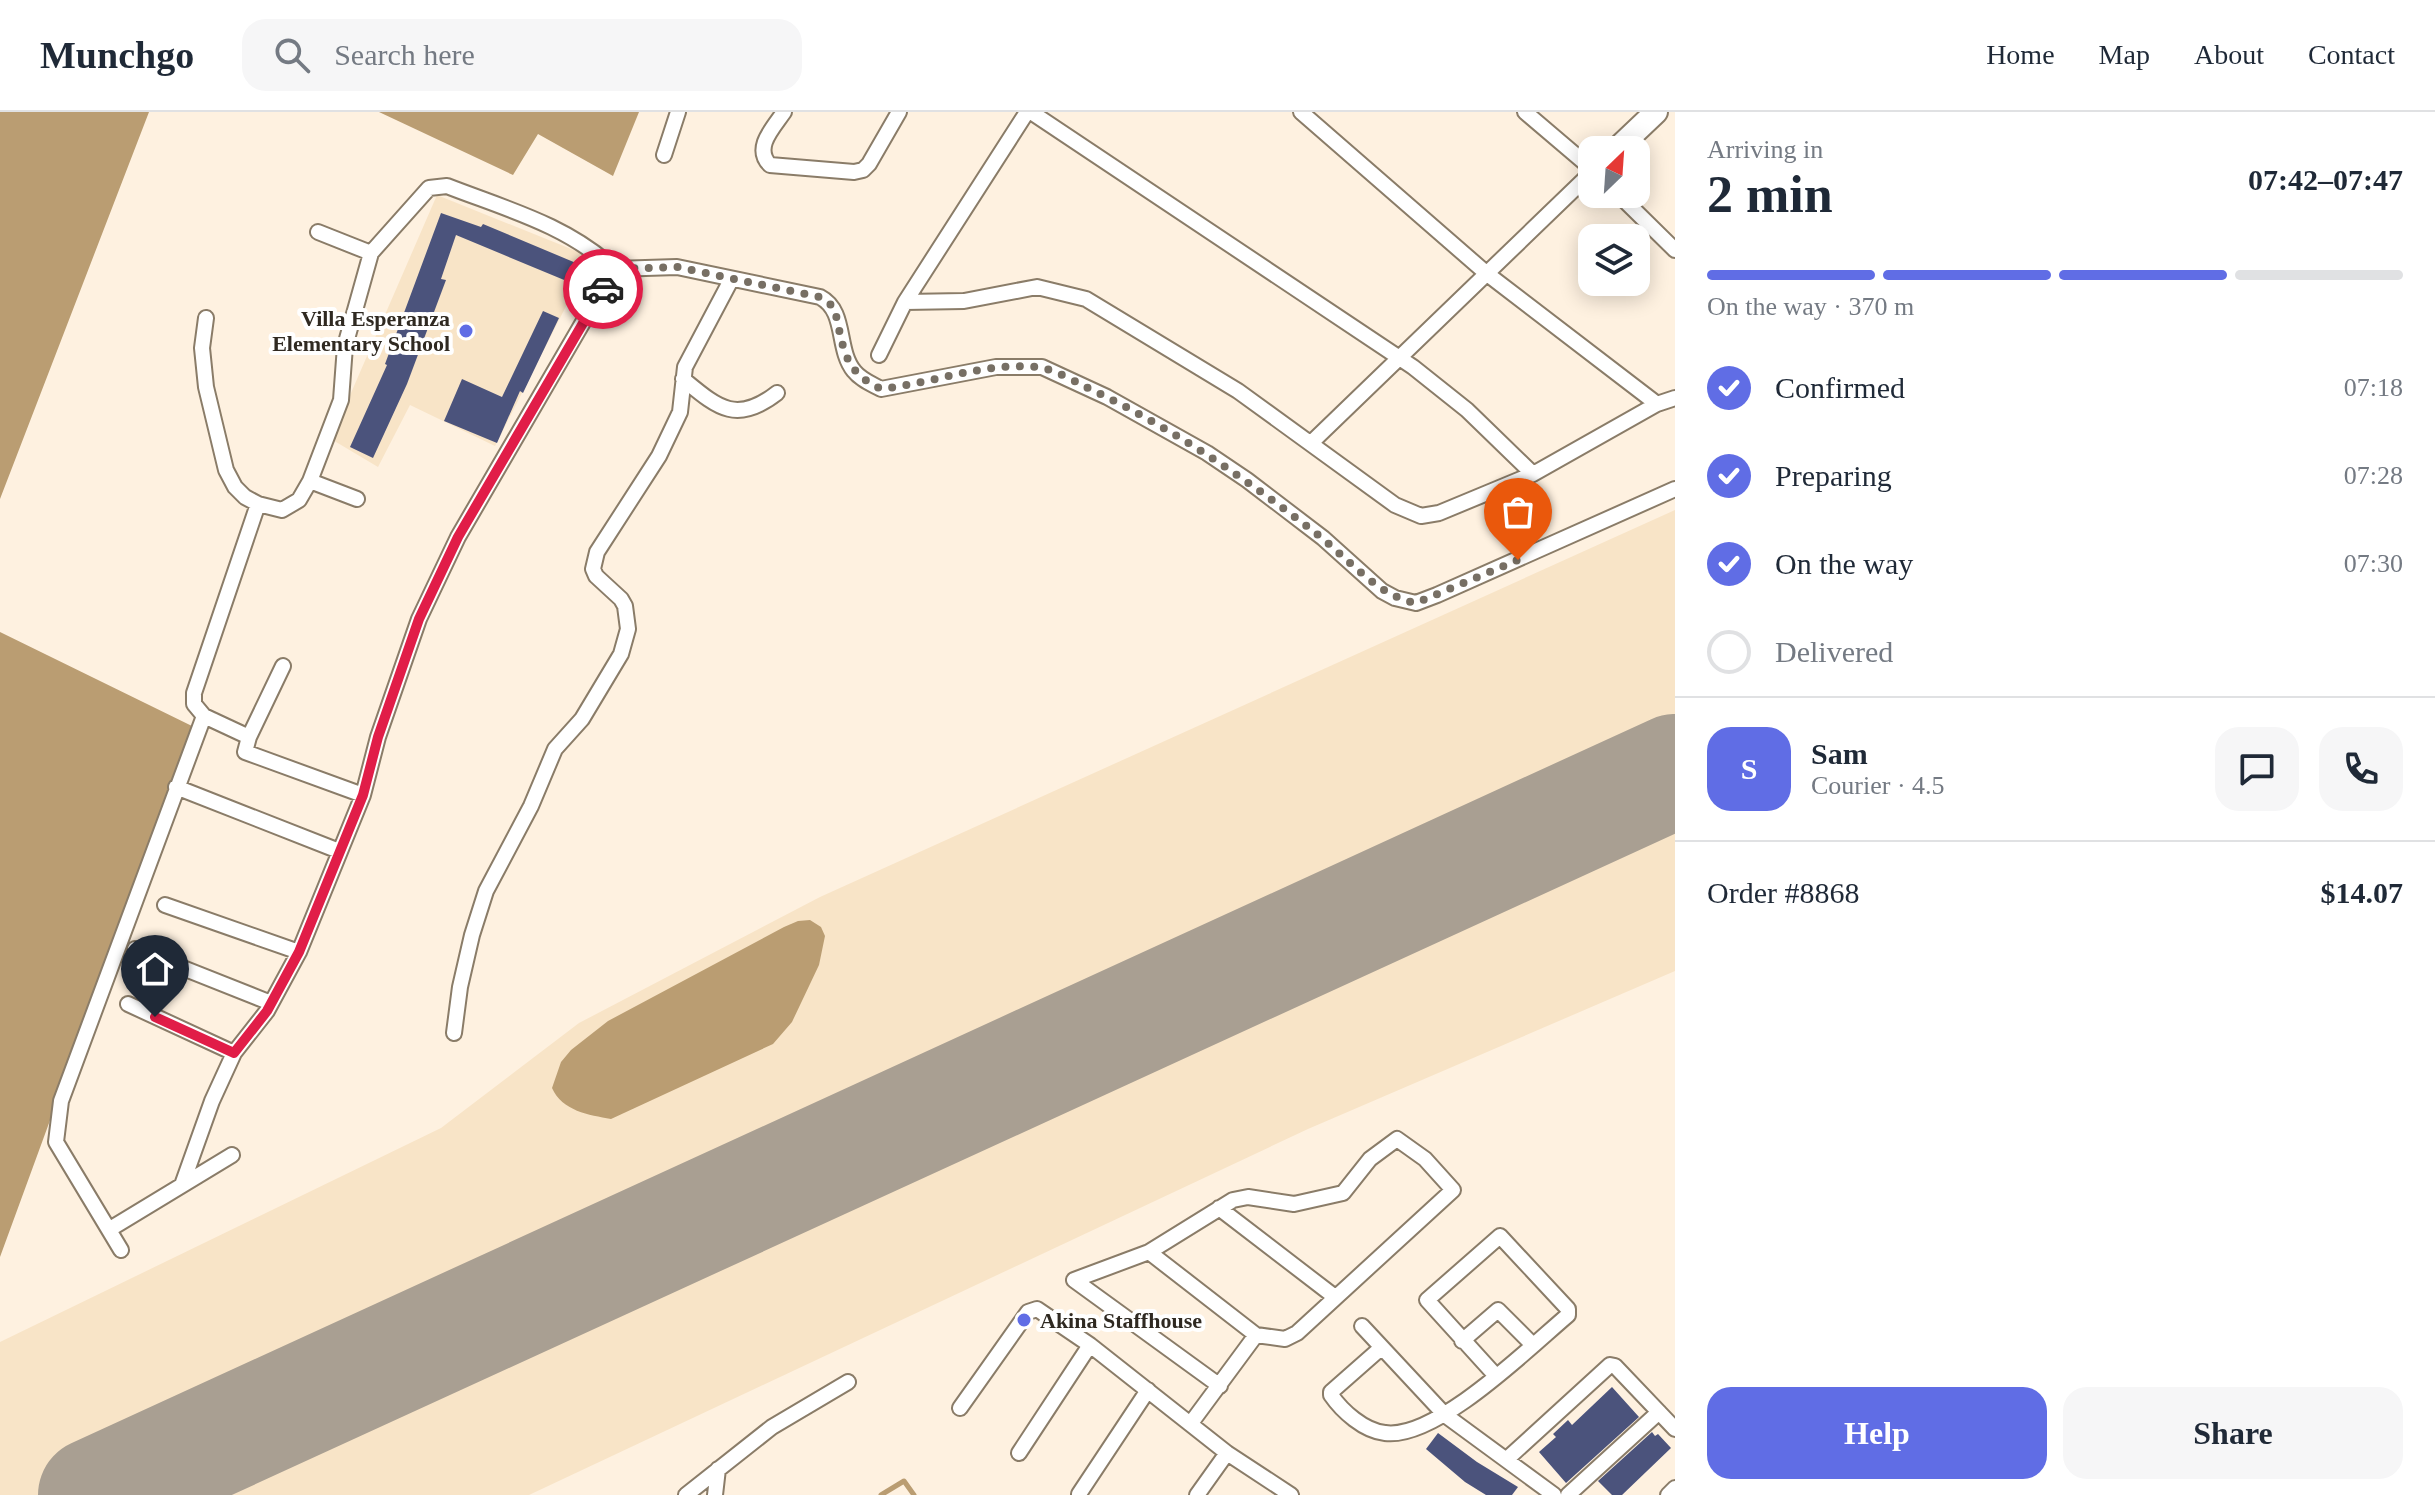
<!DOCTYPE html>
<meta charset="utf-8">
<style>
:root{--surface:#fff;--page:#f6f6f7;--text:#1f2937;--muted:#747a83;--line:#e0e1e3;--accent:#606de5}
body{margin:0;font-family:"Times New Roman",serif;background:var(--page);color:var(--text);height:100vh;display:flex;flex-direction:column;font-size:30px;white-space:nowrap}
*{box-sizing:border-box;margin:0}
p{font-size:26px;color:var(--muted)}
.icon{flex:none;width:44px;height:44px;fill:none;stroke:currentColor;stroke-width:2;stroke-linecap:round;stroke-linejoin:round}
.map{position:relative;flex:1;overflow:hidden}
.drawer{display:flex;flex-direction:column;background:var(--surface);width:760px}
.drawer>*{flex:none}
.needle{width:52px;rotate:25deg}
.fabs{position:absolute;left:1578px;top:24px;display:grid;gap:16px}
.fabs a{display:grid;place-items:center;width:72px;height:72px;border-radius:16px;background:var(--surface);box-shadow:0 4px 20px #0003;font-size:40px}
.pin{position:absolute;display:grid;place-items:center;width:68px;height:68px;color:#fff;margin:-82px -34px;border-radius:50% 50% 50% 0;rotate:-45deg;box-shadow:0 0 8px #0007}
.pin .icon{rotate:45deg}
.courier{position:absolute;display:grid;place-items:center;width:80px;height:80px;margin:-40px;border:6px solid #e11d48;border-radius:50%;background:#fff;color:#222;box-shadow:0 2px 10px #0007}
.summary em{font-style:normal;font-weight:800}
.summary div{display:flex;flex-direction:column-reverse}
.summary{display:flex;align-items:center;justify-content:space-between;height:136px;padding:0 32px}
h1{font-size:52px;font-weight:800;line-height:60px}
.bar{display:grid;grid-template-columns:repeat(4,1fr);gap:12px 8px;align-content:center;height:96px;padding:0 32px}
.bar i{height:10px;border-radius:6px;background:var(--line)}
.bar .on{background:var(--accent)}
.bar p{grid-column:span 4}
.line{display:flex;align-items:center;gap:20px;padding:0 32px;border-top:2px solid var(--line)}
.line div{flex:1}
.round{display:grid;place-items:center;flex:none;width:84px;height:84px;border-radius:24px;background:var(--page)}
ol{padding:0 32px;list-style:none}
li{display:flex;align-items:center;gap:24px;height:88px}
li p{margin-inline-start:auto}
li .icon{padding:8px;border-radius:50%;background:var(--accent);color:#fff;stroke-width:4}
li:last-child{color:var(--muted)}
li i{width:44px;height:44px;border:4px solid var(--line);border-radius:50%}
.cta{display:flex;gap:16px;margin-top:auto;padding:16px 32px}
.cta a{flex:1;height:92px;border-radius:24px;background:var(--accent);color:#fff;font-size:32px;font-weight:800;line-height:92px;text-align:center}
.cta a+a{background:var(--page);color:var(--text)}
header{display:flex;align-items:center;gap:48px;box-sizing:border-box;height:112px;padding:0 40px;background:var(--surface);border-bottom:2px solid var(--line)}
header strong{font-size:38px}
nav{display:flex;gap:44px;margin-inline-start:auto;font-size:28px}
.search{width:560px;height:72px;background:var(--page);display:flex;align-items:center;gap:20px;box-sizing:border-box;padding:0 28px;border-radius:24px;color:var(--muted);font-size:30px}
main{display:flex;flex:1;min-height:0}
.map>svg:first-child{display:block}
.built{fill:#f8e4c7}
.water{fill:#ba9d72}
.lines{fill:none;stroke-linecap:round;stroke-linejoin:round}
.stream{stroke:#ba9d72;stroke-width:5}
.taxiway{stroke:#a99f92;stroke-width:46}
.runway{stroke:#a99f92;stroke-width:114}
.building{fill:#4b537c}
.street-casing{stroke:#8a7c68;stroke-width:18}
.secondary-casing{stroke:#8a7c68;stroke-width:26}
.street{stroke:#fff;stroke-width:14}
.secondary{stroke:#fff;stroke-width:22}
.done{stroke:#776f64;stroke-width:8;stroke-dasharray:0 14.4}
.route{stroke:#e11d48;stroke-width:10}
.poi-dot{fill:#606de5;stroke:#fff;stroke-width:3}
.labels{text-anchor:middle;stroke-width:8;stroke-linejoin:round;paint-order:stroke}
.poi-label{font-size:22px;font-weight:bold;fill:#2f2921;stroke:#fff;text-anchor:end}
</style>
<header>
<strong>Munchgo</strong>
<div class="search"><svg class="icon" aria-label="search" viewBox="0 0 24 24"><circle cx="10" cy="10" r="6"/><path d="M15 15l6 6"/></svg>Search here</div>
<nav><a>Home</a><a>Map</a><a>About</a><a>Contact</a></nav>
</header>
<main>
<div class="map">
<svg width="1675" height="1383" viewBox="0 0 1675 1383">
<rect width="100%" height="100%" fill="#fef1e0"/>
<path class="built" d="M437 83 591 145 495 334 410 293 378 355 331 327Z
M1675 398V859L1308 1017 529 1383H0V1230L441 1016 579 911 820 785Z"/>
<path class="water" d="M0 0H149L0 387Z
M379 0H639L613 64 538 22 513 63Z
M0 520 194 615 0 1145Z
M810 808 821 815 825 824 819 853 792 910 773 932 611 1007C589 1003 562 999 552 976L561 950 571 938 608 909 784 815 798 809Z"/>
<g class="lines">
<path class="stream" d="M881 1383 904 1369 914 1383"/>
<path class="taxiway" d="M572 1137 628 1139 589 1184C556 1191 542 1153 572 1137Z"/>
<path class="runway" d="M95 1383 1675 659"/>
</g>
<path class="building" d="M441 101 481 115 483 112 576 151 569 170 456 123 441 167 446 168 407 272 373 346 350 335 387 253 385 252Z
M543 199 559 206 523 281 520 279 497 331 444 309 462 267 502 285Z
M1612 1275 1639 1305 1566 1371 1539 1340 1556 1325 1553 1322 1568 1308 1572 1313Z
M1652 1320 1655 1324 1658 1322 1671 1336 1622 1383H1612L1598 1369Z
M1438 1321 1477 1350 1518 1375 1512 1383H1486L1465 1370 1426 1337Z"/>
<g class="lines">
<g class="street-casing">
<path id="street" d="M784 0C773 16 753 36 770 53L854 60 863 58 869 52 899 0
M1031 0 1413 255 1467 298 1533 362
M1301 0 1486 161 1657 292
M1525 0 1592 57
M664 43 678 0
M1618 82 1675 138
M318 120 371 141
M905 190 964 189 1037 175 1086 187 1238 279 1395 393 1421 404 1439 401 1533 362 1657 292 1675 286
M206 206 202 236 206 275 226 358 235 375 245 385 258 392 282 398 299 388 310 369 341 288 345 234 371 141 429 76 447 74C506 97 567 113 614 157L677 155 820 185C847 199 836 237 854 259 861 268 872 272 881 277L996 255H1042L1107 285 1207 341 1247 368 1323 426 1382 479 1395 486 1416 491 1437 483 1675 377
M879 243 905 190 1027 0
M683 267C717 295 736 313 777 281
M1311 331 1592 60
M310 369 357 387
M283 554 249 625 245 640 363 683
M249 625 204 604 194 592V581L258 392
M176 675 339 739
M165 793 299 840
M135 837 271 891
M128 892 234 941
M454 921 460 875 472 823 486 779 531 694 555 637 582 607 621 542 628 517 625 494 621 487 596 464 593 457 597 440 659 344 680 300 685 255 731 168
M182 1073 212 989 234 941 267 899 299 840 363 683 378 625 419 507 458 425 614 157
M1219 1096 1335 1185
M110 1117 232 1043
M121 1138 56 1030 61 989 204 604
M1149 1140 1256 1223
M1074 1168 1149 1140 1233 1088 1248 1085 1294 1092 1343 1081 1370 1047 1397 1027 1425 1047 1453 1078 1297 1221 1285 1227 1256 1223 1191 1311
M1074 1168 1220 1274
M1362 1214 1445 1303 1554 1383
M1462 1229 1498 1198 1533 1233
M1381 1236 1331 1280V1283C1342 1299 1364 1319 1385 1321 1436 1328 1530 1235 1568 1203V1197L1500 1124 1427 1188 1496 1264
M960 1296 1028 1200 1037 1197 1090 1233 1227 1341 1291 1383
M1019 1341 1090 1233
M1507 1347 1610 1253 1615 1254 1675 1317
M1079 1382 1148 1278
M686 1383 772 1315 848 1270
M715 1383 718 1357
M1197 1383 1227 1341
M1568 1383 1659 1300
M1668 1383 1675 1376"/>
</g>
<g class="secondary-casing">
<path id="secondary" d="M1616 38 1656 0"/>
</g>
<use href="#street" class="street"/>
<use href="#secondary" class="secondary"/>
</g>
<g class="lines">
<path class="done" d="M603 177 614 157 677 155 820 185 834 195C844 234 841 258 881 277 933 271 985 250 1037 255 1054 257 1072 268 1088 276 1169 314 1242 364 1313 419 1344 442 1378 485 1416 491L1518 448"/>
<path class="route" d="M155 905 234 941 267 899 299 840 363 683 378 625 419 507 458 425 603 177"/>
</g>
<g class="poi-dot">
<circle cx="466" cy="219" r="8"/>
<circle cx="1024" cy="1208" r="8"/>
</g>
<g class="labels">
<g class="poi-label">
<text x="450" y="214">Villa Esperanza<tspan x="450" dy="25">Elementary School</tspan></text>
<text x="1040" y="1216" text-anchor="start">Akina Staffhouse</text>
</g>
</g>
</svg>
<div class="fabs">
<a><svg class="needle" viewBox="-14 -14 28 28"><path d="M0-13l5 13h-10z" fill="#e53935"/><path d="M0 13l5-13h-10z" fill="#747a83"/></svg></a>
<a><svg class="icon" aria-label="layers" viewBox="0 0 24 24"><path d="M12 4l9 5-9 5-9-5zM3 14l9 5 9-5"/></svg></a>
</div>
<div class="pin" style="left:1518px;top:448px;background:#ea580c"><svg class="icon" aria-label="bag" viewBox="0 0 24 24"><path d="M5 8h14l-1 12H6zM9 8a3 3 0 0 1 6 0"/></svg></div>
<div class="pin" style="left:155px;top:905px;background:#1f2937"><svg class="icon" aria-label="home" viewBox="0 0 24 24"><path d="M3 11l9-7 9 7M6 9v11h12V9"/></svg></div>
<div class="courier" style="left:603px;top:177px"><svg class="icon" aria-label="car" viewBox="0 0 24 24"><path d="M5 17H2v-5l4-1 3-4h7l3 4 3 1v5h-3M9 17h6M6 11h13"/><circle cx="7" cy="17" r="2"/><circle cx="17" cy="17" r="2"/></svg></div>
</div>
<section class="drawer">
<div class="summary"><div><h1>2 min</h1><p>Arriving in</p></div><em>07:42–07:47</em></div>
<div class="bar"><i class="on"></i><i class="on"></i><i class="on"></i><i></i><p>On the way · 370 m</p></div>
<ol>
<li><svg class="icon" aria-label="check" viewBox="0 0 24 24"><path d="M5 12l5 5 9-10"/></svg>Confirmed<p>07:18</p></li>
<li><svg class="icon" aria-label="check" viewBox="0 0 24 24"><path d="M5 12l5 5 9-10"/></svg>Preparing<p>07:28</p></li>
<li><svg class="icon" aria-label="check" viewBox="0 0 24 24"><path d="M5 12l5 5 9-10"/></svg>On the way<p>07:30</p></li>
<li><i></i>Delivered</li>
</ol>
<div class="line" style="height:144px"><b class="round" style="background:var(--accent);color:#fff">S</b><div><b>Sam</b><p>Courier · 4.5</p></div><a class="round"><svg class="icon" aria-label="chat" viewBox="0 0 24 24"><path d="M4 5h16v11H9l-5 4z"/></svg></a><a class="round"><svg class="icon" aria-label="phone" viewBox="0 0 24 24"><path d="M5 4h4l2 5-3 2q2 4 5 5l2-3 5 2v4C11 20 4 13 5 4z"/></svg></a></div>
<div class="line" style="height:104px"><div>Order #8868</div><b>$14.07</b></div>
<div class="cta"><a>Help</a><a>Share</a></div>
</section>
</main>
